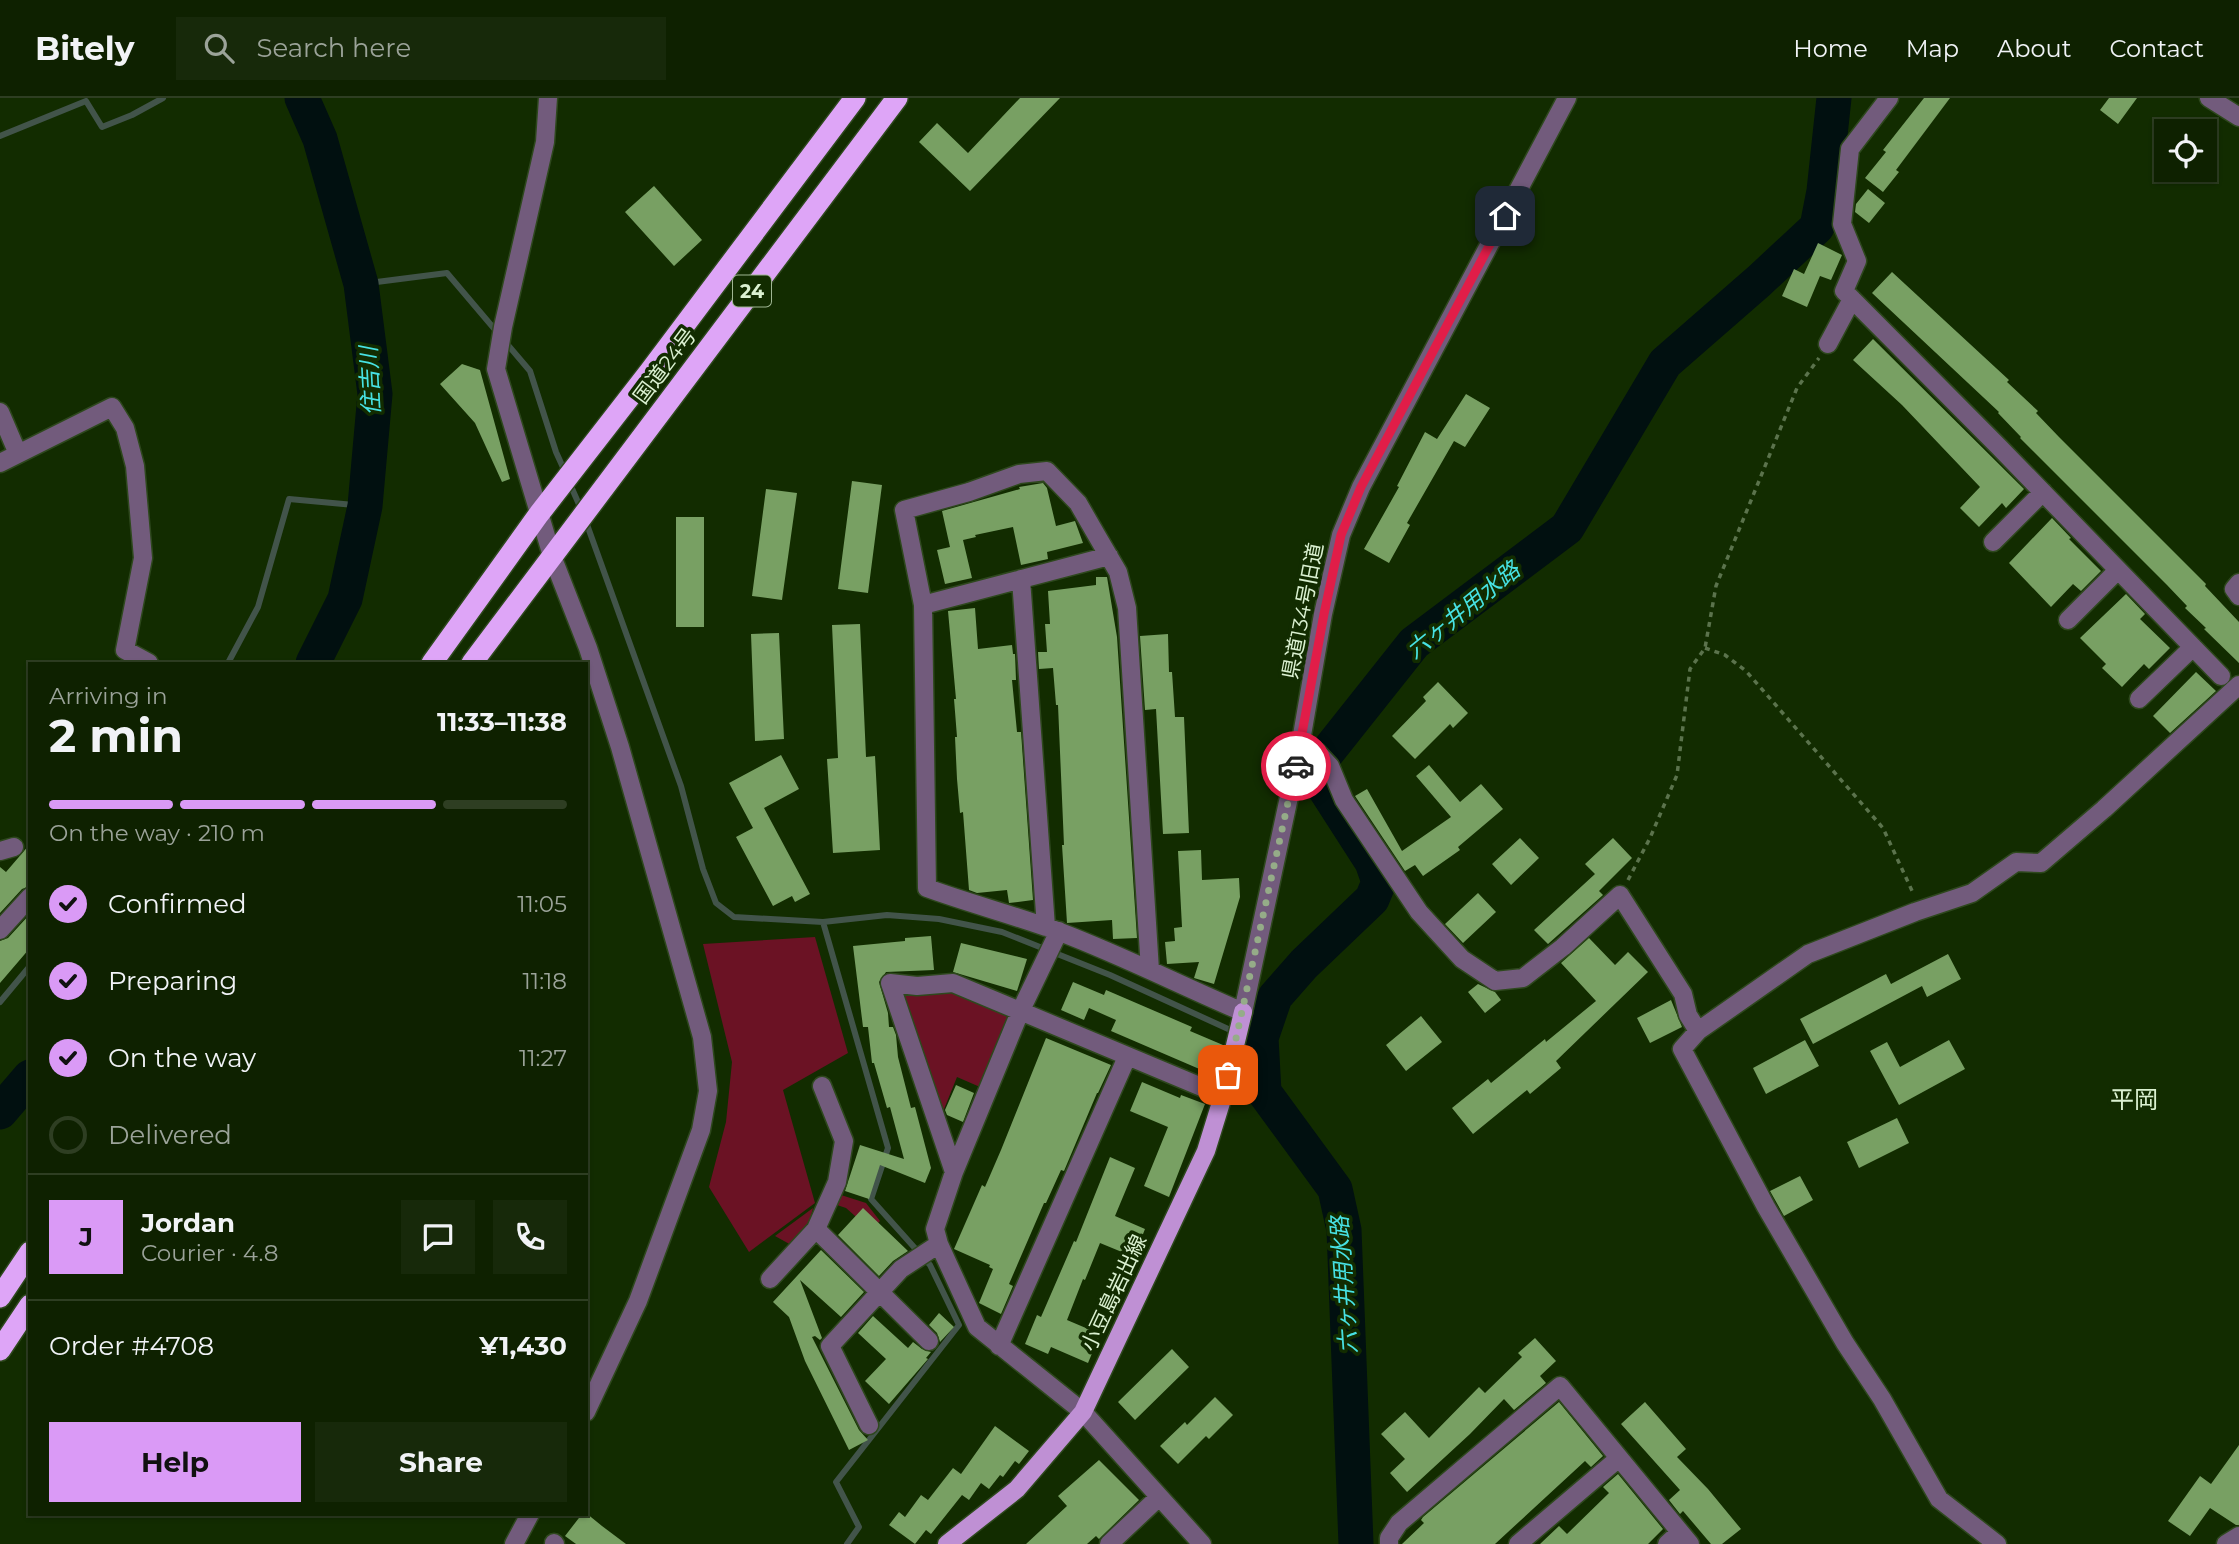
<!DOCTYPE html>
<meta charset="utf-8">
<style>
:root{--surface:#0e2100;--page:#17290a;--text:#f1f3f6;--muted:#9ba399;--line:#2e3e22;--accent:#da9af6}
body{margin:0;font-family:Montserrat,"Noto Sans JP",sans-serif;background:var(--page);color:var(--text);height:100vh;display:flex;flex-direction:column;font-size:26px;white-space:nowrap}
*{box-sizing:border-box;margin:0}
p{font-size:23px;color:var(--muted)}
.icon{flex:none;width:38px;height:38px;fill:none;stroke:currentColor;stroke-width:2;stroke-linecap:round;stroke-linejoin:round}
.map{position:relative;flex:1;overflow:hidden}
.details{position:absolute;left:28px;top:564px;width:560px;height:854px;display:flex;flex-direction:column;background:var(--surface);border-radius:0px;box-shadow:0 2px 5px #0004,0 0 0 2px var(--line)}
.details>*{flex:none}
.tools{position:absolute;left:2154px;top:21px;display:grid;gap:14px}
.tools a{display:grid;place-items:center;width:63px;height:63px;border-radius:0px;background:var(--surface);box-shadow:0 2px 5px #0004,0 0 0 2px var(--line);font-size:35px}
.pin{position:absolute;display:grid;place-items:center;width:60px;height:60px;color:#fff;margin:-30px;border-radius:14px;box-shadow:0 4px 10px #0006}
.courier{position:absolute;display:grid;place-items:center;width:70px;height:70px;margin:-35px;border:5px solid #e11d48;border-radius:50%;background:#fff;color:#222;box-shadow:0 2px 9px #0007}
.headline em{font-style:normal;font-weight:700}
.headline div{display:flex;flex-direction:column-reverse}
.headline{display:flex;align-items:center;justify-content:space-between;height:119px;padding:0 21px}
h1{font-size:46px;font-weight:700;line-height:52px}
.bar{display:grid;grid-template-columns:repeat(4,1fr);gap:10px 7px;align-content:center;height:84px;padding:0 21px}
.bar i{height:9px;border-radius:5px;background:var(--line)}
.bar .active{background:var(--accent)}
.bar p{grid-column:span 4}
.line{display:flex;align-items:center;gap:18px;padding:0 21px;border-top:2px solid var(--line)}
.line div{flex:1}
.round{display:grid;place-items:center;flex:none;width:74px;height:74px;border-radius:0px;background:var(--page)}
ol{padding:0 21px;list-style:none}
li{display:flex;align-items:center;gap:21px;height:77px}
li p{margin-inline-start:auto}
li .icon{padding:7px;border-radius:50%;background:var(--accent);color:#111;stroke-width:4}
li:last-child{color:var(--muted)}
li i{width:38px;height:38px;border:4px solid var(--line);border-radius:50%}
.cta{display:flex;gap:14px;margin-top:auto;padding:14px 21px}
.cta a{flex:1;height:80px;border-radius:0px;background:var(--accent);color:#111;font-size:28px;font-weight:700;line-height:80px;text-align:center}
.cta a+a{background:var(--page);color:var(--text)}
header{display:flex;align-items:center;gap:42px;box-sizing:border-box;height:98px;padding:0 35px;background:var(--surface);border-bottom:2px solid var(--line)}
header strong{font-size:33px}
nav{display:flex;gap:38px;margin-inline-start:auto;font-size:24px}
.search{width:490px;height:63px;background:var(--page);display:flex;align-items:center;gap:18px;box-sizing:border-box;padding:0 24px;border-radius:0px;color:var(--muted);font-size:26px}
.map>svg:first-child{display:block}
.green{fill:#6b1224}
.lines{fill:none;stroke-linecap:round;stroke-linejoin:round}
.stream{stroke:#42544a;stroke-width:6}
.river{stroke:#011010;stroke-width:35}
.building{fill:#78a063}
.minor-casing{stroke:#2e481d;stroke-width:21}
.major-casing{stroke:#2e481d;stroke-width:21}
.highway-casing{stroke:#2e481d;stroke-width:24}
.path{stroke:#5b734c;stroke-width:3.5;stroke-dasharray:5 5;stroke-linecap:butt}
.minor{stroke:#725b7c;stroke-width:18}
.major{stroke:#bf90d4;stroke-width:18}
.highway{stroke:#dea5f7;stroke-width:21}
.done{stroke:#95ac88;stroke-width:7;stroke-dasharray:0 12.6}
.route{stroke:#e11d48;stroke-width:9}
.labels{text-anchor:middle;stroke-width:7;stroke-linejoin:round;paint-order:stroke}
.shield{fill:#122c00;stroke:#9fb692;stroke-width:2}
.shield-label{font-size:19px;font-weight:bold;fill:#dbf1d1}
.street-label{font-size:21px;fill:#dbf1d1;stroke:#122c00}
.water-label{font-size:23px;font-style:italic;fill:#47e2e3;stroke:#122c00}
.quarter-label{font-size:24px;fill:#dbf1d1;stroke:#122c00}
</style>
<header>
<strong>Bitely</strong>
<div class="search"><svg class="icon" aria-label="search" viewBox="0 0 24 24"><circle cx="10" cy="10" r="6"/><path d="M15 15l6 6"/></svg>Search here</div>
<nav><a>Home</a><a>Map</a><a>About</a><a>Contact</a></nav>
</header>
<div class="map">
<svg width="2239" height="1446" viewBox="0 0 2239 1446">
<rect width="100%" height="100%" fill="#122c00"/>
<path class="green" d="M815 839 848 955 783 992 815 1105 749 1154 709 1089 726 1024 732 964 703 846Z
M906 891 952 892 1005 914 1009 923 980 989 957 979 940 1021 901 896Z
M841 1097 866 1105 880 1123 871 1132 846 1110 837 1107Z
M813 1110 808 1130 793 1148 775 1138Z"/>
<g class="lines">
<path class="stream" d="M0 38 86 3 102 29 132 17 163 0
M361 186 447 175 530 273 556 354 566 376
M570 386 581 411
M585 421 681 688 703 771 716 805 734 819 823 824 887 817 939 821 1002 834 1110 877 1261 946
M228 565 258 509 289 401 365 408
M823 824 888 1050 871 1101 930 1167 959 1227 836 1384 859 1429 847 1446
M0 904 30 868"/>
<path class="river" d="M302 0 320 41 361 186 375 296 365 408 345 501 313 565
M0 1014 30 979
M1356 1446 1344 1132 1335 1091 1264 994 1261 940 1275 899 1304 866 1372 801 1379 784 1372 764 1318 680V666L1414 545 1567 430 1665 265 1759 183 1817 129 1824 93 1834 0"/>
</g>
<path class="building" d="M1020 0H1060L970 93 919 44 937 25 968 55Z
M1924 0H1950L1896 72 1899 74 1883 94 1865 80 1886 54 1883 52Z
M2109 0H2137L2118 26 2100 12Z
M654 88 702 142 674 168 625 114Z
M1868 91 1885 105 1869 125 1855 114 1856 106Z
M1818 145 1842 157 1831 182 1820 178 1807 209 1782 198 1794 171 1804 176Z
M1892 174 2009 282 2007 284 2038 313 2036 315 2059 339 2206 486 2205 488 2239 524V565L2204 531 2206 530 2185 510 2187 508 2167 487 2020 340 2021 339 1998 315 1999 314 1872 195Z
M1873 241 2024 391 2006 410 2002 405 1979 429 1960 410 1980 389 1902 307 1853 262Z
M462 266 480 272 510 381 502 384 475 325 440 286Z
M1466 296 1490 310 1465 349 1454 343 1407 425 1410 427 1389 465 1364 451 1399 389 1397 388 1425 334 1437 341Z
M852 383 882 387 868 495 838 491Z
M1043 385 1047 390 1056 428 1075 423 1083 445 1047 454 1048 461 1021 467 1013 429 975 437 976 439 963 442 972 480 945 486 937 452 950 449 942 413 1020 391 1019 389Z
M766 391 797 395 782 502 752 498Z
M676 419H704V529H676Z
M2052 420 2071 440 2069 441 2101 473 2081 493 2073 486 2051 509 2009 465Z
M1096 479H1107L1117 539 1137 840 1113 841 1112 822 1067 825 1062 747H1064L1058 607H1056L1053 570 1039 571 1038 554H1047L1045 526H1050L1048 493 1096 487Z
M2126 496 2145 516 2140 521 2170 550 2149 571 2144 566 2122 589 2102 570 2106 566 2080 540Z
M975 510 978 551 1012 547 1013 556H1015L1016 582H1012L1017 634H1021L1033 802 1009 805 1007 792 977 795 969 792 963 714 960 715 957 681 955 639H957L954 601H956L948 513Z
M860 526 866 659 875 658 880 752 833 755 827 661 838 660 832 527Z
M779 535 784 641 755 643 751 536Z
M1168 536 1169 574H1172L1175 619H1184L1189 735 1163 736 1156 611 1145 612 1140 538Z
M2196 574 2216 593 2170 635 2153 618Z
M1438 584 1468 615 1453 630 1450 626 1415 661 1392 638 1426 603 1423 599Z
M781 657 799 691 764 710 810 796 795 804 792 798 773 808 736 739 753 730 729 685Z
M1429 667 1460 704 1481 686 1503 711 1458 749 1460 752 1423 778 1415 767 1405 773 1355 698 1367 691 1402 753 1451 719 1416 678Z
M1520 740 1539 760 1511 787 1492 766Z
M1613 740 1632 760 1599 793 1603 797 1548 846 1534 832 1595 776 1585 766Z
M30 746V788L22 791 0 815V769L6 774Z
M1201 752 1202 782 1239 780 1240 799 1214 886 1194 880 1199 864 1167 866 1165 844 1175 843 1174 830 1182 829 1178 753Z
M1478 795 1496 814 1463 845 1445 826Z
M30 816V850L0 885V843L8 840Z
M931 838 934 872 886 874 879 884 888 915 889 929H893L896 937 898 959 911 1010 915 1009 931 1070 925 1085 880 1067 869 1101 845 1093 860 1047 904 1061 890 1009 887 1010 874 965H872L868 929H863L853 848 905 843V840Z
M1589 840 1615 867 1628 854 1648 874 1556 963 1561 970 1530 996 1527 992 1473 1036 1452 1010 1488 981 1491 985 1545 941 1546 944 1596 903 1561 865Z
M961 845 1027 861 1017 893 953 874Z
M1948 856 1961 881 1927 899 1922 888 1813 946 1800 921 1886 876 1891 886Z
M1073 884 1104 897 1106 892 1192 929 1190 933 1223 947 1211 976 1111 933 1116 922 1089 910 1084 922 1061 912Z
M1478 886 1495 894 1501 902 1485 915 1468 894Z
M1671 902 1682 929 1650 945 1637 920Z
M1421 918 1442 944 1406 973 1386 947Z
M1046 940 1111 967 1098 995H1097L1064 1073 1061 1072 1046 1105H1044L1009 1186 1013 1188 1001 1216 979 1205 993 1171 989 1169 990 1167 954 1151 982 1087 985 1089 1001 1052Z
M1805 942 1819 968 1766 996 1753 970Z
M1949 942 1965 971 1899 1007 1870 953 1887 944 1900 969Z
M1142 984 1180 1000 1181 997 1205 1006 1169 1099 1144 1088 1168 1029 1130 1013Z
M956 987 974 995 963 1024 947 1017 945 1012Z
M1897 1020 1909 1045 1859 1070 1847 1044Z
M1110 1059 1135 1070 1115 1118 1145 1131 1134 1159 1100 1145 1085 1182 1083 1181 1067 1222 1100 1236 1088 1265 1051 1249 1048 1256 1025 1246 1037 1217 1041 1219 1074 1143 1076 1144Z
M1800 1078 1813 1102 1784 1118 1770 1093Z
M863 1110 908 1153 893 1163 879 1178 838 1137Z
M821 1152 864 1194 841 1219 800 1182 822 1240 820 1242 815 1238 812 1239 859 1332 868 1342 849 1352 805 1263 789 1219 773 1204Z
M939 1215 954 1229 940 1244 937 1235 929 1227Z
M873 1218 908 1250 913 1244 922 1251 931 1254 926 1260 928 1261 889 1306 865 1283 886 1261 858 1235Z
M1535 1240 1556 1263 1540 1278 1546 1285 1514 1312 1504 1301 1470 1336 1407 1394 1390 1375 1405 1361 1381 1336 1405 1314 1429 1340 1479 1289 1485 1295 1522 1259 1518 1255Z
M1172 1251 1189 1269 1135 1322 1118 1304Z
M1215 1299 1233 1317 1209 1341 1206 1338 1178 1366 1160 1348 1185 1324 1187 1327Z
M1559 1304 1603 1358 1591 1369 1585 1363 1495 1446H1402L1424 1425 1421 1422 1423 1419Z
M1645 1304 1686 1351 1677 1359 1708 1391 1741 1431 1722 1446H1711L1683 1413 1680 1416 1669 1402 1680 1392 1621 1326Z
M995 1328 1029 1353 1019 1366 1015 1363 1003 1379 1000 1377 989 1391 981 1385 969 1402 962 1397 931 1436 926 1432 915 1446 889 1427 899 1414 905 1419 921 1397 928 1402 953 1370 961 1376Z
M2239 1347V1427H2236L2210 1410 2190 1438 2168 1423 2200 1378 2211 1386Z
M1099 1362 1139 1402 1099 1441 1096 1438 1087 1446H1026L1067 1408 1058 1398Z
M1618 1376 1663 1431 1648 1446H1540L1559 1428 1567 1436 1609 1395 1603 1389Z
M586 1415 602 1428 626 1446H576L565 1438 582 1416Z"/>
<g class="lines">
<g class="minor-casing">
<path id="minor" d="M548 0 545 44 503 229 496 271 552 458 588 550 620 649 702 939 708 993 701 1032 638 1203 586 1314
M1889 0 1850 51 1842 126 1857 163 1844 193 2000 350 2221 578
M2209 0 2239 19
M1828 246 1852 201
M0 314 18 356
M0 365 112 309 125 330 135 368 143 460 125 552 149 565
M1993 444 2043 394
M1021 481 1046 829
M2239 485 2234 491 2239 498
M923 507 1109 458
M2068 522 2118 472
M2139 601 2193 549
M1301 643 1317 654 1330 668 1344 702 1419 814 1462 861 1495 883 1523 880 1563 849 1620 797 1683 896 1688 917 1698 933
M0 753 14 749
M0 832 30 799
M1059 833 1020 914 954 1074 935 1131 939 1146 977 1229 1083 1314 1202 1446
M1150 872 1127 510 1118 474 1097 438 1078 405 1047 373 1019 376 969 394 904 412 923 507 927 790C971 806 1017 818 1060 834 1123 858 1182 888 1243 914L1301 643 1323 516 1341 437 1361 389 1567 0
M822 988 844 1043 837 1084 816 1131 929 1243
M954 1074 890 885 917 888 953 885 1223 998
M770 1181 816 1131
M999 1248 1127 959
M869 1327 830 1248 901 1171 939 1146
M554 1445 555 1446
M514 1446 530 1416
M1109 1446 1159 1399
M1389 1446V1440L1399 1425 1560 1288 1690 1446
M1518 1446 1619 1360
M1667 1446 1680 1434
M1997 1446 1939 1401 1882 1301 1845 1245 1766 1109 1682 951 1698 933 1808 856 1915 814 1972 795 2016 764 2041 765 2104 711 2239 587
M2226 1446 2239 1438"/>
</g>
<g class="major-casing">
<path id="major" d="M947 1446 1017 1391 1083 1314 1206 1053 1223 998 1243 914"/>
</g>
<g class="highway-casing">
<path id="highway" d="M432 565 539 416 650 273 855 0
M472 565 897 0
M0 1199 30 1154
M0 1252 30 1207"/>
</g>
<path class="path" d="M1705 550 1725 557 1746 573 1883 730 1914 797
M1628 782 1650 740 1677 677 1690 571 1705 550 1716 488 1797 290 1819 260"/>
<use href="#minor" class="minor"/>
<use href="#major" class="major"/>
<use href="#highway" class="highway"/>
</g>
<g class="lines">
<path class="done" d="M1228 977 1296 668"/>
<path class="route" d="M1296 668 1324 516 1341 437 1361 389 1505 118"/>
</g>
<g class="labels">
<rect class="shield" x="733" y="177.5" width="38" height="31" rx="5"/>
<g class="shield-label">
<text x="752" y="200">24</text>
</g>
<g class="street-label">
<text transform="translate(665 268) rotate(-53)" y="7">国道24号</text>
<text transform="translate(1303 513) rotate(-79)" y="7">県道134号旧道</text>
<text transform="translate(1114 1195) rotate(-65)" y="7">小豆島岩出線</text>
</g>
<g class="water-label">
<text transform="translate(370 283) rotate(-93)" y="8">住吉川</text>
<text transform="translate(1463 512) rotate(-39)" y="8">六ヶ井用水路</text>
<text transform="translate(1344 1187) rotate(-94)" y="8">六ヶ井用水路</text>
</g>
<g class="quarter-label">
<text x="2134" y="1010">平岡</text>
</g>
</g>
</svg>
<div class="tools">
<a><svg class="icon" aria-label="locate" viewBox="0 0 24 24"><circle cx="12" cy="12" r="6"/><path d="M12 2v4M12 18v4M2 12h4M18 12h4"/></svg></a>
</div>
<div class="pin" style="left:1228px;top:977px;background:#ea580c"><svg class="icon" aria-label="bag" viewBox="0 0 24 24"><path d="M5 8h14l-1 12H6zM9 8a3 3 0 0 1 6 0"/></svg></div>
<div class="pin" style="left:1505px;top:118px;background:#1f2937"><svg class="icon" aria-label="home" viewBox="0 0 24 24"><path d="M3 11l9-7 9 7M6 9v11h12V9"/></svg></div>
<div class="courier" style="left:1296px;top:668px"><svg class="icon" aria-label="car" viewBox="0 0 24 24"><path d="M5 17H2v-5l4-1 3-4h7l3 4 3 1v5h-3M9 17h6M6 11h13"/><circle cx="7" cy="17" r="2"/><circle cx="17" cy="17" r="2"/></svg></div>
<section class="details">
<div class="headline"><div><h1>2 min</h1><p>Arriving in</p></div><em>11:33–11:38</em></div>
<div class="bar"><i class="active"></i><i class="active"></i><i class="active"></i><i></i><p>On the way · 210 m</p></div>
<ol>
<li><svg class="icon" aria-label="check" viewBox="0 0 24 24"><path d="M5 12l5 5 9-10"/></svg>Confirmed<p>11:05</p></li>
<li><svg class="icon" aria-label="check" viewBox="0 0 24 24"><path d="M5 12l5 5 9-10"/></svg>Preparing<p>11:18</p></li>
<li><svg class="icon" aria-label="check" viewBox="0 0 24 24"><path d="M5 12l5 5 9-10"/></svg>On the way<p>11:27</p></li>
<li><i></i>Delivered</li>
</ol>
<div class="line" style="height:126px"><b class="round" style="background:var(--accent);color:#111">J</b><div><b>Jordan</b><p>Courier · 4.8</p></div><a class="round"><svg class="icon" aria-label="chat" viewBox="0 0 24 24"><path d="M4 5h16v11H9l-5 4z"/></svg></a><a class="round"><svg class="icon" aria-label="phone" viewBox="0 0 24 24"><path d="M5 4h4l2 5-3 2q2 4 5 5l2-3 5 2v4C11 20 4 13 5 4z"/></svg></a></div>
<div class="line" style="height:91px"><div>Order #4708</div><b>¥1,430</b></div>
<div class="cta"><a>Help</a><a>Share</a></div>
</section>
</div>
